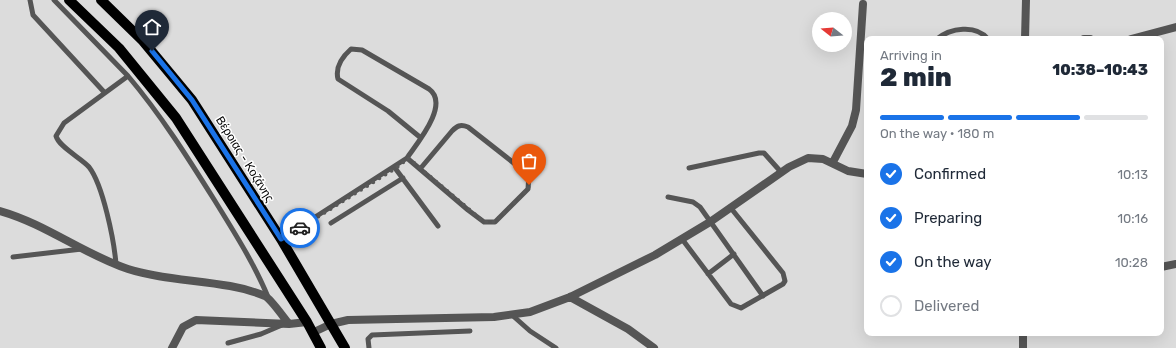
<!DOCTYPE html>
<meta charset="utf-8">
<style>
:root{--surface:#fff;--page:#f6f6f7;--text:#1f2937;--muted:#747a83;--line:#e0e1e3;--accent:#1a73e8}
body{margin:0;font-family:Rubik,sans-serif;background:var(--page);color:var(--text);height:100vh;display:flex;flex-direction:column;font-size:15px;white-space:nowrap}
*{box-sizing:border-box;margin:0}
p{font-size:13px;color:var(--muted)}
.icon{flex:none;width:22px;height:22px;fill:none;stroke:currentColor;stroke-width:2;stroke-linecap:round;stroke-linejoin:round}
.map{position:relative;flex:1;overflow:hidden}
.panel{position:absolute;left:864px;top:36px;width:300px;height:300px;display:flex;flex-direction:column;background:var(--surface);border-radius:8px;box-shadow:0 4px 16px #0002}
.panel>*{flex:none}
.needle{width:26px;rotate:287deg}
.tools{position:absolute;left:812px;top:12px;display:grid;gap:8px}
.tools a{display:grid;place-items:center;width:40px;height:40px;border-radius:50%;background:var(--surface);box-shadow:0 4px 16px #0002;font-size:20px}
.pin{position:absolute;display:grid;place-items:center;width:34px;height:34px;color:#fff;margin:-41px -17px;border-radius:50% 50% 50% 0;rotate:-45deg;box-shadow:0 0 4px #0007}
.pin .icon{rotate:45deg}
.courier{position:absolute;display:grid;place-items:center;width:40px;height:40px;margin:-20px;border:3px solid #1a73e8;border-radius:50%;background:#fff;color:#222;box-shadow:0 1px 5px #0007}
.overview em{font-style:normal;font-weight:800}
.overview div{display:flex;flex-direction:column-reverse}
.overview{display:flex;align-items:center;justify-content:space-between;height:68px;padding:0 16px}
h1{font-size:26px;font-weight:800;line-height:30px}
.bar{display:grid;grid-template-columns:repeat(4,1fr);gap:6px 4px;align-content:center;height:48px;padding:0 16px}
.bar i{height:5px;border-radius:3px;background:var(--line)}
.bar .current{background:var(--accent)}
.bar p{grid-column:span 4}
ol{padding:0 16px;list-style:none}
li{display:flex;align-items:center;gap:12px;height:44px}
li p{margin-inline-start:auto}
li .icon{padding:4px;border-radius:50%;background:var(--accent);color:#fff;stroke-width:4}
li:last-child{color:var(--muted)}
li i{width:22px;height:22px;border:2px solid var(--line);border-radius:50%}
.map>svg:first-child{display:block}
.green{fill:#dcdcdc;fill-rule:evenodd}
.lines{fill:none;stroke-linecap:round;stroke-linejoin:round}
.primary-casing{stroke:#dbdbdb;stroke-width:12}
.service{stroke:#555;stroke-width:5}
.minor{stroke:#555;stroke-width:8}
.tertiary{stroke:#555;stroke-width:8}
.primary{stroke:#000;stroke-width:10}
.done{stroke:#595959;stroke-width:4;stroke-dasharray:0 7.2}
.route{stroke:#1a73e8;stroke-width:5}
.labels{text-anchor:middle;stroke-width:3;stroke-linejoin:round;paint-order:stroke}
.street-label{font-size:12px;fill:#000;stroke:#fff}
</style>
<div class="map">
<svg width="1176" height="348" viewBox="0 0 1176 348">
<rect width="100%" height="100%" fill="#fff"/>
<path class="green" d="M0 0H1176V348H0ZM819 19H845V45H819ZM867 39H1161V333H867Z"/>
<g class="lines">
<g class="primary-casing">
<path id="primary" d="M69 0 119 48 176 118 307 322 321 348
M101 0 143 41 192 100 281 239 345 348"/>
</g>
<path class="service" d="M30 0 33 15 105 93
M54 0 128 76 64 123 56 136C59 147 81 158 89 167 103 185 114 240 116 264
M937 39C950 28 976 24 988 39
M128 76C161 115 188 158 215 201 234 232 254 263 268 297
M407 158 468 210 484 222H495L528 189 529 175 468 127C460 124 457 126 452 131L420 169
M395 168 438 226
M689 168 759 153H764L781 172
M668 197 693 202 700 207 763 296
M331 223 403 178
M281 239 407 158C418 142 450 104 429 89L362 50 351 49C342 57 335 67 338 79L388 111 421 138
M682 239 731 304 741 308 783 284 785 281 783 273 730 207
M13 257 82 249
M708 274 734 254
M512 315 530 331 556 348
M228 343 261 334 282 325
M369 348 368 339 372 335 470 331"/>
<path class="minor" d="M1084 39H1090
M1131 39 1176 27
M833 162 852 126 856 110 863 4
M0 211C46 224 83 254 128 269 171 283 225 279 265 296 271 299 284 318 289 324L307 322
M1161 267 1176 264
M570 297 628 329 654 348
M314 332 331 324 348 320 494 317 530 312 570 297 655 255 710 222 789 167 808 158 823 159 848 171 867 174
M172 348 183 327 196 320 289 324"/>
<path class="tertiary" d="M1025 39 1026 0
M1023 333V348"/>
<use href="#primary" class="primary"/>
</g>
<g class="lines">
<path class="done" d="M300 228 399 166 408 158 484 222H495L528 189 529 185"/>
<path class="route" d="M152 51 192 100 281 239 300 228"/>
</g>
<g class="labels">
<g class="street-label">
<text transform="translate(245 159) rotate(58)" y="4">Βέροιας - Κοζάνης</text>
</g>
</g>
</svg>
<div class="tools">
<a><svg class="needle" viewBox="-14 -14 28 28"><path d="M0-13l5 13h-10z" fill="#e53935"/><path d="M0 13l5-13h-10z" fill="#747a83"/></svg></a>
</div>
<div class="pin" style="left:529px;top:185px;background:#ea580c"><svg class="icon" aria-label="bag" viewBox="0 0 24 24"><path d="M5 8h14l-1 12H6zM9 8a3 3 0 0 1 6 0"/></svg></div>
<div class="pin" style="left:152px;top:51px;background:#1f2937"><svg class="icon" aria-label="home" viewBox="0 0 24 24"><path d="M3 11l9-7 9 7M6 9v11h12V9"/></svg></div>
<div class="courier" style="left:300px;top:228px"><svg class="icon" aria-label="car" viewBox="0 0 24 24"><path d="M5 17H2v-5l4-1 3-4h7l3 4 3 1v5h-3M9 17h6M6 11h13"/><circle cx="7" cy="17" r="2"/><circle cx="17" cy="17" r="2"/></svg></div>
<section class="panel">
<div class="overview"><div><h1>2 min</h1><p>Arriving in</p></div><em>10:38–10:43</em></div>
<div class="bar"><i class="current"></i><i class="current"></i><i class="current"></i><i></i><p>On the way · 180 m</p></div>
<ol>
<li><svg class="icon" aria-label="check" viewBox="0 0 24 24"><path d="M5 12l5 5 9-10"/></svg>Confirmed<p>10:13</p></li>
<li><svg class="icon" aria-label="check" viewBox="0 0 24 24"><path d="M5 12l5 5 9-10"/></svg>Preparing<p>10:16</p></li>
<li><svg class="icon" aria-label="check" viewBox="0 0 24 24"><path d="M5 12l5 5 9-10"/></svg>On the way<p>10:28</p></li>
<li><i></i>Delivered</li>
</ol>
</section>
</div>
